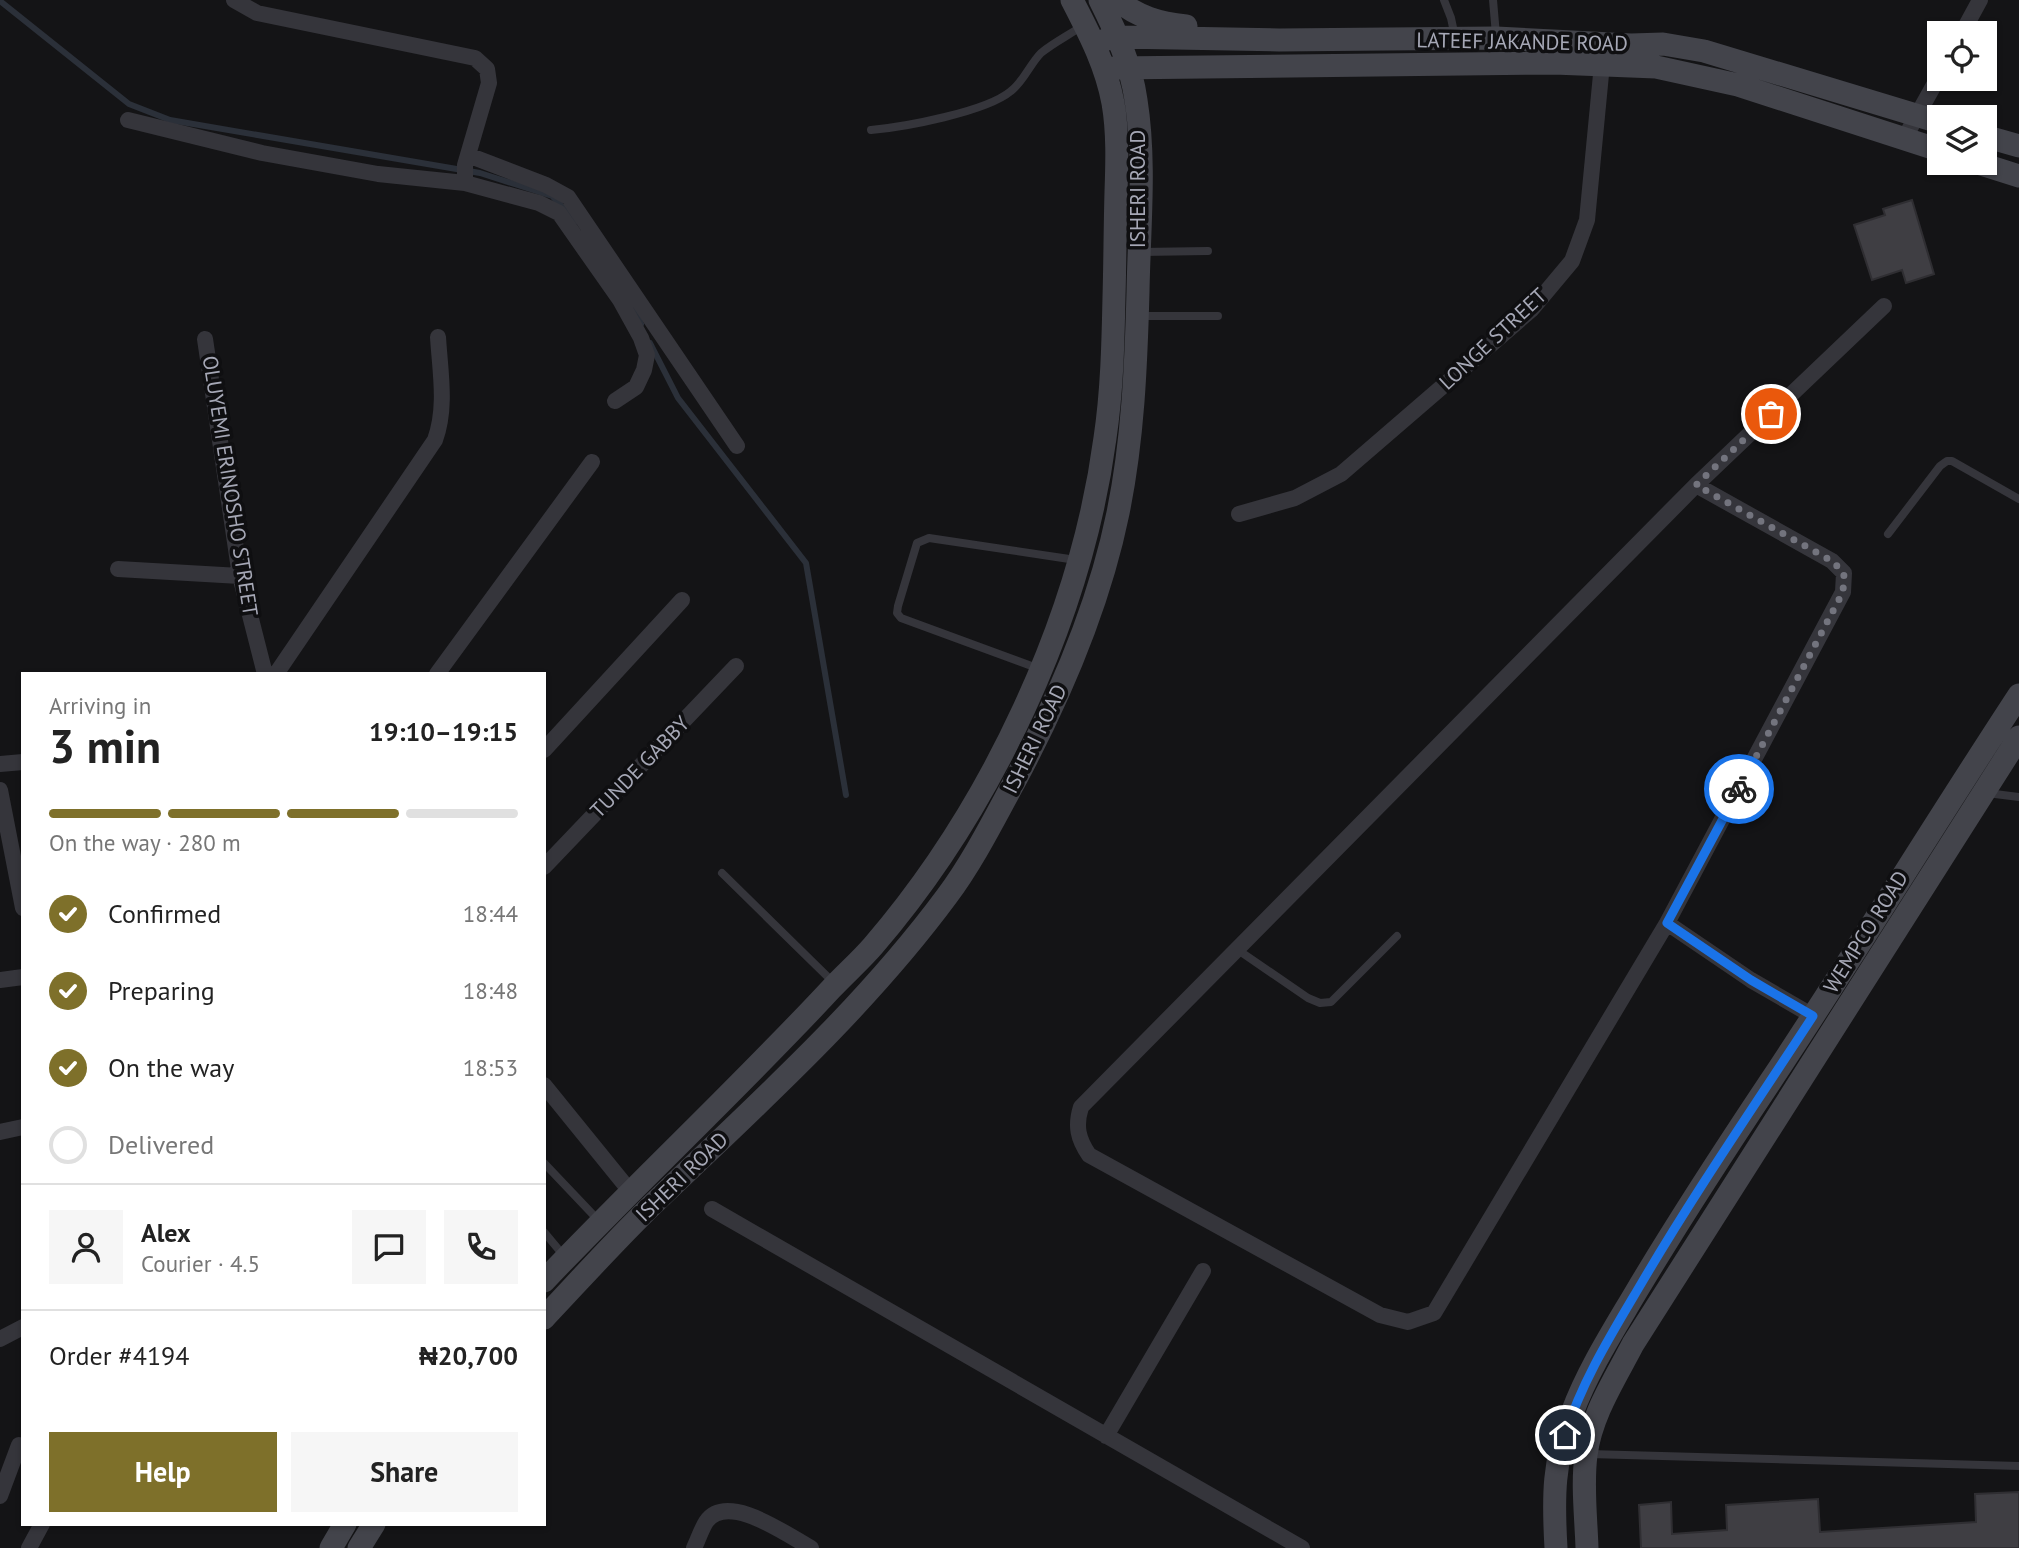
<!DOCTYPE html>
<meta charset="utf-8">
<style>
:root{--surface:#fff;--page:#f6f6f6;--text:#222;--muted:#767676;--line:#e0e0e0;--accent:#7e702a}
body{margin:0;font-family:"PT Sans",sans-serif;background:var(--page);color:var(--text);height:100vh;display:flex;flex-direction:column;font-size:26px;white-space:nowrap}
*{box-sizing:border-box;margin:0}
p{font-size:23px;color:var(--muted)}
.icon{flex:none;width:38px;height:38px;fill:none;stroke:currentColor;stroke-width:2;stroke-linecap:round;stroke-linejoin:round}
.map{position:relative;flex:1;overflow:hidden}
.drawer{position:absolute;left:21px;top:672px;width:525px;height:854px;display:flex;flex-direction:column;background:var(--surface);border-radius:0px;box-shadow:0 2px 5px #0004}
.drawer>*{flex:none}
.buttons{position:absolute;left:1927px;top:21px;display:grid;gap:14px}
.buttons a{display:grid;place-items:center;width:70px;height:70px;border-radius:0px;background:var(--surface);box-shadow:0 2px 5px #0004;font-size:35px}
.pin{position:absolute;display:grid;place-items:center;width:60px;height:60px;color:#fff;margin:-30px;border:4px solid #fff;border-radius:50%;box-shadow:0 2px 7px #0007}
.courier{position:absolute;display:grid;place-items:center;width:70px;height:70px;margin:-35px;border:5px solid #1a73e8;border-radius:50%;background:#fff;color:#222;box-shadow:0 2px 9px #0007}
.summary em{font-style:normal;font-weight:600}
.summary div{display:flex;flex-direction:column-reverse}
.summary{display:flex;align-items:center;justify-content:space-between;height:119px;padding:0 28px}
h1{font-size:46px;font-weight:600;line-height:52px}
.bar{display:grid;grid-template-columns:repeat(4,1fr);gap:10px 7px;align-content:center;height:84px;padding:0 28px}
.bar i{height:9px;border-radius:5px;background:var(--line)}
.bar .selected{background:var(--accent)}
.bar p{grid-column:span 4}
.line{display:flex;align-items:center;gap:18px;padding:0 28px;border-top:2px solid var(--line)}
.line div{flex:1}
.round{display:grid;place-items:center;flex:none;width:74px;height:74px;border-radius:0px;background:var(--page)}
ol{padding:0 28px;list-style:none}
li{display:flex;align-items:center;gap:21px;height:77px}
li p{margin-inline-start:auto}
li .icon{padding:7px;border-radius:50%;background:var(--accent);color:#fff;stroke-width:4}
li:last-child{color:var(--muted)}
li i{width:38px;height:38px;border:4px solid var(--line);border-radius:50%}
.button{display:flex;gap:14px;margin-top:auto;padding:14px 28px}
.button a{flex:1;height:80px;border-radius:0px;background:var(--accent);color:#fff;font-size:28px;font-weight:600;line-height:80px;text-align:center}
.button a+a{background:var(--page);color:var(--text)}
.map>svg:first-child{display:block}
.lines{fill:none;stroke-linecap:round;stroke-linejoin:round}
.stream{stroke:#2b3039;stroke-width:6}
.building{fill:#3f3e43;stroke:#2f2e32;stroke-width:2}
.lane{stroke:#35353b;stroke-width:8}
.street{stroke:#35353b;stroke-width:16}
.secondary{stroke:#43444b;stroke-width:23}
.done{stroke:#73747e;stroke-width:7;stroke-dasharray:0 12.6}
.route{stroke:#1a73e8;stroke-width:9}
.labels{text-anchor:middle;stroke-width:7;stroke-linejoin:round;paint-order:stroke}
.street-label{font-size:21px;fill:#a6a8b6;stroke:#0f0f11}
</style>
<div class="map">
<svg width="2019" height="1548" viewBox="0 0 2019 1548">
<rect width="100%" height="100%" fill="#141416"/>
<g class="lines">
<path class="stream" d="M0 1 129 104 170 120 480 173 552 196 576 221
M631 302 641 324
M650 343 678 398 806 563 846 795"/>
</g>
<path class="building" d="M1912 200 1934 274 1906 283 1902 270 1872 280 1854 225 1885 215 1883 209Z
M2019 1492V1548H1641L1639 1505 1671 1502 1672 1534 1727 1530 1726 1505 1818 1499 1820 1532 1976 1522 1975 1494Z"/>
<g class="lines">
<path class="lane" d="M1444 0 1451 18 1455 37
M1493 0 1496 35
M871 130C904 127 986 112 1011 91 1024 81 1030 64 1041 53 1053 43 1069 35 1082 26
M1141 252 1208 251
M1140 316H1218
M1888 534 1940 466 1947 461H1952L2019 499
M1037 668 901 618 897 613 898 606 917 543 929 538 1076 560
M1987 793 2019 797
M722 873 833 982
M1238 950 1308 998 1320 1003 1331 1002 1397 936
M544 1163 600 1222
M544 1232 564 1256
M1589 1454 2019 1466"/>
<path class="street" d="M234 0 257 13 475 58 487 69 489 83 465 165V183
M1962 33 1980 0
M128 120 262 153 378 174 465 183 539 203 559 213 620 300 641 338 647 355 644 370 636 387 615 401
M1904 139 1939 76
M468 155 546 185 568 197 737 446
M205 339 240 576 265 674
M1696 485 1832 561 1844 573 1843 592 1667 923 1434 1313 1408 1322 1380 1315 1089 1155C1078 1139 1075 1126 1081 1107L1696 485 1884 306
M1239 514 1295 498 1341 474 1531 310 1572 261 1587 220 1602 64
M118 569 240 576
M276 674 435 440C447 407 440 371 438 337
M437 674 592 462
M544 750 682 600
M0 764 23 762
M0 790 23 908
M544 867 736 666
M1667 923 1751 980 1813 1016
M0 980 23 977
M544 1085 630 1191
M0 1132 23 1127
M712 1209 1302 1548
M0 1339 23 1327
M1106 1436 1203 1271
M0 1496 19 1445
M29 1548 42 1524
M694 1548C698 1540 701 1530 706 1522 727 1491 787 1535 811 1548"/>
<path class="secondary" d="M1117 0C1138 17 1159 23 1186 26
M1107 39 1119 37 1279 40 1496 38 1631 45 1663 44 1704 51 1939 122
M1114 68 1554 63 1656 67 1738 85 1939 150
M1984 136 2019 146
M1978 163 2019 176
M544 1281C638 1182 738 1089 831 989 845 974 860 961 873 946 991 809 1081 618 1105 438 1112 391 1113 344 1114 297 1115 262 1115 227 1116 192 1117 163 1118 132 1113 103 1106 65 1089 33 1072 0
M544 1318C579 1281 614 1242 650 1207 753 1108 862 1011 947 896 974 860 995 817 1017 777 1061 694 1099 606 1118 513 1133 440 1136 366 1138 292 1139 229 1146 163 1136 100 1131 64 1116 32 1100 0
M331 1548 345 1524
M359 1548 374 1524
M1556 1548C1553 1497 1553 1461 1572 1413 1588 1370 1613 1331 1636 1292 1679 1220 1724 1151 1770 1082 1855 954 1935 823 2019 695
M1587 1548C1586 1517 1582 1485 1586 1455 1591 1415 1615 1379 1633 1344L2019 737"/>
</g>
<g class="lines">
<path class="done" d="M1739 789 1843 592 1844 573 1832 561 1696 485 1771 414"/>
<path class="route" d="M1565 1435C1582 1381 1612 1333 1641 1284 1695 1192 1755 1105 1813 1016L1751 980 1667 923 1739 789"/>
</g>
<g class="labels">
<g class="street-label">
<text transform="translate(1522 42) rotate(1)" y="7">LATEEF JAKANDE ROAD</text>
<text transform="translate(1138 189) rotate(-90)" y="7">ISHERI ROAD</text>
<text transform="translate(1493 339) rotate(-43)" y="7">LONGE STREET</text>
<text transform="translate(230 486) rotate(81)" y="7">OLUYEMI ERINOSHO STREET</text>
<text transform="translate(1035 739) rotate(-64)" y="7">ISHERI ROAD</text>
<text transform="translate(640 767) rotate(-46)" y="7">TUNDE GABBY</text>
<text transform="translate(1866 932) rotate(-58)" y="7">WEMPCO ROAD</text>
<text transform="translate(682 1177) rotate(-44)" y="7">ISHERI ROAD</text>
</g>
</g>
</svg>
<div class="buttons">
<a><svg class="icon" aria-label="locate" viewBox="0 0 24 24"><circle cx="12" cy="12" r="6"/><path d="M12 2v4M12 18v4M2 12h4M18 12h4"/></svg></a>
<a><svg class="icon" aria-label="layers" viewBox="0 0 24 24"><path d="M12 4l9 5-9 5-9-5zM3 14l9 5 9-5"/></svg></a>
</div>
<div class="pin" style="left:1771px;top:414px;background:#ea580c"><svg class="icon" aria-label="bag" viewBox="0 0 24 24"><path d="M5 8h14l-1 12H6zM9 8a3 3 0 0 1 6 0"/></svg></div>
<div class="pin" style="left:1565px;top:1435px;background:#1f2937"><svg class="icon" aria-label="home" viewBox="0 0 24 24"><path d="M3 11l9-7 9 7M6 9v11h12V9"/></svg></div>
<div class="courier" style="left:1739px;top:789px"><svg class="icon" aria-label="bike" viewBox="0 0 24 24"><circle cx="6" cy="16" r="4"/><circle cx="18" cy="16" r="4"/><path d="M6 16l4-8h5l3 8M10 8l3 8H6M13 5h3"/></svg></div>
<section class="drawer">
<div class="summary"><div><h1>3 min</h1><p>Arriving in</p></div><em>19:10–19:15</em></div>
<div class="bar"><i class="selected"></i><i class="selected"></i><i class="selected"></i><i></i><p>On the way · 280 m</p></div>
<ol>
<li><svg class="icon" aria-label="check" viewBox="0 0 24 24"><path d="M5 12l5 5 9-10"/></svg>Confirmed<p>18:44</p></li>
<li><svg class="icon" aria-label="check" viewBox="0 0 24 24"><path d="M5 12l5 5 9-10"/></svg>Preparing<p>18:48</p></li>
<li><svg class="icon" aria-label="check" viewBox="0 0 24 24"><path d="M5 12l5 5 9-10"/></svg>On the way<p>18:53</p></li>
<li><i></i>Delivered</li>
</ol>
<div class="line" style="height:126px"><a class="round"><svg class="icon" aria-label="person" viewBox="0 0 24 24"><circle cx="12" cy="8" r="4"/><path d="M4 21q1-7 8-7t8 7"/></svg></a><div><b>Alex</b><p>Courier · 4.5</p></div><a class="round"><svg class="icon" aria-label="chat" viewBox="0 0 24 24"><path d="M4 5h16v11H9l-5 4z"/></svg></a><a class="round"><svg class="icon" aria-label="phone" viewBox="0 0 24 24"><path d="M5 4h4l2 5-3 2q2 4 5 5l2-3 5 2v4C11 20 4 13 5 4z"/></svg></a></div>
<div class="line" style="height:91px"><div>Order #4194</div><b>₦20,700</b></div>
<div class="button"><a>Help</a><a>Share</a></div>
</section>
</div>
